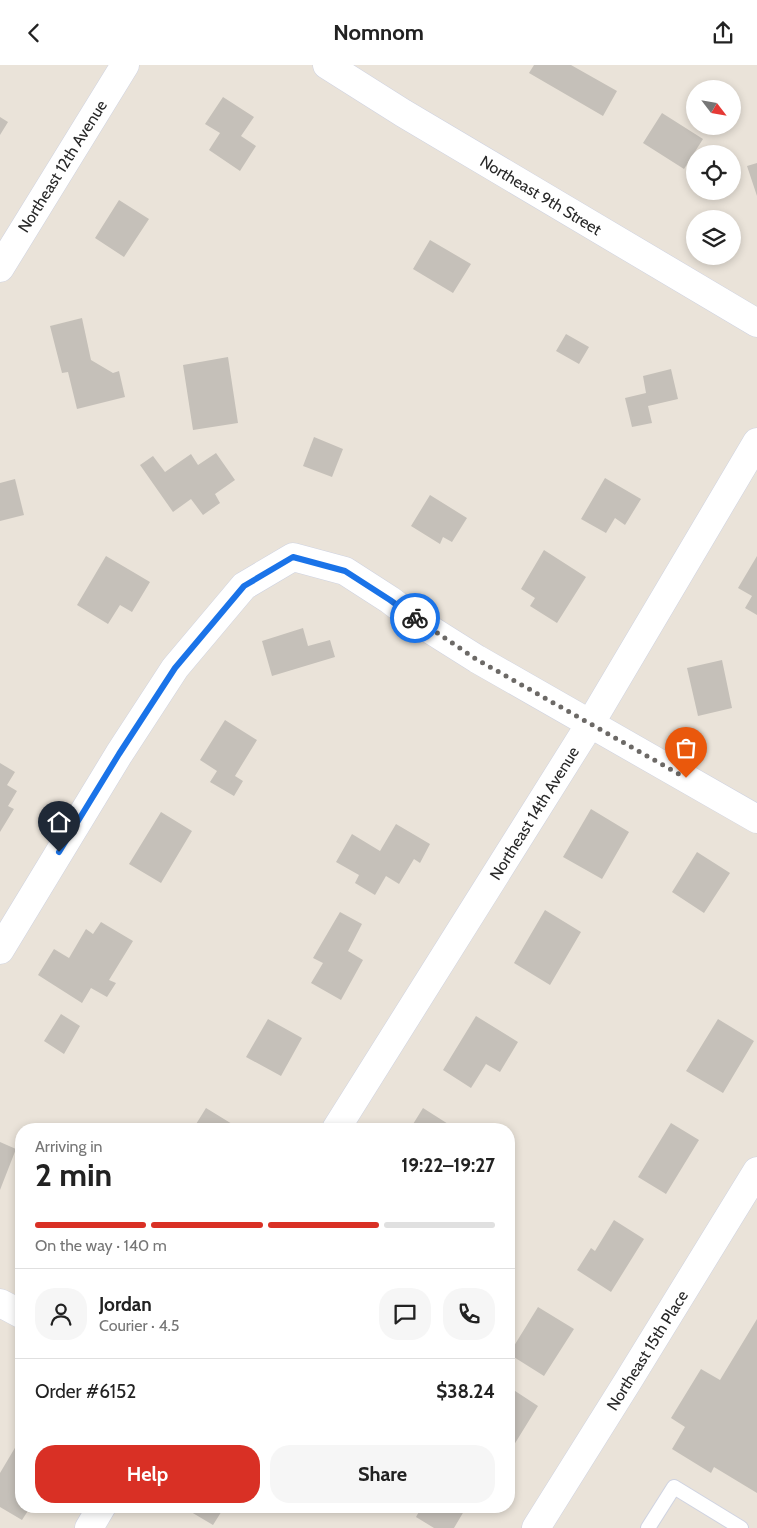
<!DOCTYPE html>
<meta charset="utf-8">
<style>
:root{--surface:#fff;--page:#f6f6f6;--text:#222;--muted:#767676;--line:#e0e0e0;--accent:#d93025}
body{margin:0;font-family:Cabin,sans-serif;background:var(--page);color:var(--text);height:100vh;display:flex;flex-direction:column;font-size:19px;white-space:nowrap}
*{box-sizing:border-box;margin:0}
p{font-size:16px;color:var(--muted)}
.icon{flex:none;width:28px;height:28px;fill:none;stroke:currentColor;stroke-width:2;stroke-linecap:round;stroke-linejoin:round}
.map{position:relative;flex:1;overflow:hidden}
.panel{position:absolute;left:15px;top:1058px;width:500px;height:390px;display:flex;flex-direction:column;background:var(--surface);border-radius:20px;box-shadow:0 2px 8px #0003}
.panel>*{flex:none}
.needle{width:32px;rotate:121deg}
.controls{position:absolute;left:686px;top:15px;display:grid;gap:10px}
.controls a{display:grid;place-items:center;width:55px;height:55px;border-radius:50%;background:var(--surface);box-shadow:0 2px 8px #0003;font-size:25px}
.pin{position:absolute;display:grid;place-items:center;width:42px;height:42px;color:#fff;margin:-51px -21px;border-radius:50% 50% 50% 0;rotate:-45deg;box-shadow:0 0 5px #0007}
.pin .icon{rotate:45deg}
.courier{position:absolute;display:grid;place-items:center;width:50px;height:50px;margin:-25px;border:4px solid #1a73e8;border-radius:50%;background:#fff;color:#222;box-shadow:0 1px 6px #0007}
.overview em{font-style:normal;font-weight:700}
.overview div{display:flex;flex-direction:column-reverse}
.overview{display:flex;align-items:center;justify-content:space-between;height:85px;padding:0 20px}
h1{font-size:32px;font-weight:700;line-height:38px}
.bar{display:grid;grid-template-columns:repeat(4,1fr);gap:8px 5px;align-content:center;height:60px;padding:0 20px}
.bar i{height:6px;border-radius:4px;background:var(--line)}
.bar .active{background:var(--accent)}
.bar p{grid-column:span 4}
.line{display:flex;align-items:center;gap:12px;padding:0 20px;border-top:1px solid var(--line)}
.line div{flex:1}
.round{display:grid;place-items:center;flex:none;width:52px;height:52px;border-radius:20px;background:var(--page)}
.primary-button{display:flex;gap:10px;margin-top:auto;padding:10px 20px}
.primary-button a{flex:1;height:58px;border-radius:20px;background:var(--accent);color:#fff;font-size:20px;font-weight:700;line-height:58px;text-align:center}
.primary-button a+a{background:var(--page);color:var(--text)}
header{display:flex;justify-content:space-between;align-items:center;height:65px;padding:0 20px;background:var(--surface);font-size:22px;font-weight:700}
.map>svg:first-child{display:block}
.building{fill:#c5c0b9}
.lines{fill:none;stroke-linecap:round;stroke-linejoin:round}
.service-casing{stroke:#cfd3e1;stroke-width:16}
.minor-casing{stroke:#cfd3e1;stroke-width:29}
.tertiary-casing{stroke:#cfd3e1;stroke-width:29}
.service{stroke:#fff;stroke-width:14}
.minor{stroke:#fff;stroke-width:28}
.tertiary{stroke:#fff;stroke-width:28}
.done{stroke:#6c6966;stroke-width:5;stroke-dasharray:0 9}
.route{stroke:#1a73e8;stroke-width:6}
.labels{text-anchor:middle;stroke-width:4;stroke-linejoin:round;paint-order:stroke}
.street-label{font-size:16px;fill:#282828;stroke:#fff}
</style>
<header><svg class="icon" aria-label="back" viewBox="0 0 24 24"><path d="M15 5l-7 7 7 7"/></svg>Nomnom<svg class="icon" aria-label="share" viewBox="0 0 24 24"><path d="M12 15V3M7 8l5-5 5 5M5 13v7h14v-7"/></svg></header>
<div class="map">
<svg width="757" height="1463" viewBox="0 0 757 1463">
<rect width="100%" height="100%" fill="#eae3d9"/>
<path class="building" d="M534 0H571L617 26 603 51 529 8Z
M223 32 254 52 241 71 256 81 240 106 209 85 220 68 205 59Z
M662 48 703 74 684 104 643 78Z
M0 52 8 57 0 70Z
M757 98V131L747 101Z
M119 135 149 154 124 192 95 173Z
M430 175 471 199 453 228 413 204Z
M82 253 91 295 113 308 119 306 125 332 77 344 68 307 62 308 50 261Z
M566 269 589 282 579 299 556 286Z
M228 292 238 358 193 365 183 300Z
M671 304 678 334 648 341 652 358 632 362 625 333 646 328 643 311Z
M314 372 343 384 332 412 303 401Z
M216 388 235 415 215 429 220 438 203 450 191 434 173 447 140 400 153 391 165 407 191 389 198 400Z
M605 413 641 434 625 460 615 453 606 468 581 454Z
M15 414 24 450 0 456V418Z
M430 430 467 453 452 477 443 472 440 479 411 461Z
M544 485 586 512 557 558 530 541 535 533 521 524Z
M106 491 150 517 132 547 120 540 108 559 77 540Z
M757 491V550L745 543 752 531 738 523Z
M303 563 308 581 330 575 335 592 272 611 262 576Z
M722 595 732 643 698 651 687 603Z
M225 655 257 675 235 711 243 716 234 731 210 717 217 706 200 695Z
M0 698 15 707 7 720 17 726 8 741 14 744 0 767Z
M591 744 629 767 602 814 563 792Z
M161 747 192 766 161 818 129 799Z
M396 759 430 779 420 798 414 794 399 819 386 811 375 830 355 818 359 810 336 797 352 769 380 786Z
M697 787 730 808 704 848 672 827Z
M545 845 581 867 550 920 514 898Z
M340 847 362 859 348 886 363 895 341 935 311 918 323 898 313 893Z
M101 857 133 876 109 915 116 918 107 932 91 923 82 938 38 910 54 884 69 893 86 864 93 869Z
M61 949 80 961 64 989 44 976Z
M476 951 518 977 500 1007 486 999 471 1023 443 1005Z
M268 954 302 973 281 1011 246 992Z
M718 954 754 976 723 1028 686 1006Z
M206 1043 237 1062 236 1064H193Z
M423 1043 456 1064H410Z
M671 1058 699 1075 666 1129 638 1112Z
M0 1077 16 1084 0 1125Z
M614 1155 644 1174 611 1227 577 1205 591 1183 595 1186Z
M538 1242 574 1264 544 1311 509 1289Z
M757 1254V1428L714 1402 711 1408 672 1384 685 1362 671 1353 701 1304 720 1315Z
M509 1322 538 1341 509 1388Z
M19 1376 21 1377V1441H31L22 1455 0 1442V1408Z
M181 1441H225L213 1460Z
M422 1441H467L454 1463H434L416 1452Z"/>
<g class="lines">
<g class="service-casing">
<path id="service" d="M648 1463 674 1422 741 1463"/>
</g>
<g class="minor-casing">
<path id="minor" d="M0 203 125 0
M0 885 119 689 175 603 244 521 293 492 345 506 390 535 423 560 477 594 757 754
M336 1064 590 659 757 377
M0 1238 21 1249
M89 1463 102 1441
M536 1463 628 1316 757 1106"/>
</g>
<g class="tertiary-casing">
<path id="tertiary" d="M327 0 403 48 757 258"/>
</g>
<use href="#service" class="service"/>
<use href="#minor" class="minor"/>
<use href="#tertiary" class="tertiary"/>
</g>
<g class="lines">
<path class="done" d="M415 553 476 594 686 713"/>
<path class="route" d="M59 787 119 689 175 603 244 521 293 492 345 506 390 535 415 553"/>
</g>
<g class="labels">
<g class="street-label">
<text transform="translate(62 101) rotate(-58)" y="6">Northeast 12th Avenue</text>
<text transform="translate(541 130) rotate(31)" y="6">Northeast 9th Street</text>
<text transform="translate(534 748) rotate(-58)" y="6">Northeast 14th Avenue</text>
<text transform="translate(647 1285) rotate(-58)" y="6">Northeast 15th Place</text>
</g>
</g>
</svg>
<div class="controls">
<a><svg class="needle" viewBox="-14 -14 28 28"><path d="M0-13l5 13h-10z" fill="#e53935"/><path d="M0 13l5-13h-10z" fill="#767676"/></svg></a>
<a><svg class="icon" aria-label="locate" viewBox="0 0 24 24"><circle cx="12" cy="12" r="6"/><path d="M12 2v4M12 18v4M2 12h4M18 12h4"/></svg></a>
<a><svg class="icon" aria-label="layers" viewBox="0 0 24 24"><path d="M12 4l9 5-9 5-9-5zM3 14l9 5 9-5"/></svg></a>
</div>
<div class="pin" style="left:686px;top:713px;background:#ea580c"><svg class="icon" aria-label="bag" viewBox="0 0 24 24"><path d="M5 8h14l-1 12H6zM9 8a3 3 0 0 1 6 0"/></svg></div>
<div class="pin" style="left:59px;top:787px;background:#1f2937"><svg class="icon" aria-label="home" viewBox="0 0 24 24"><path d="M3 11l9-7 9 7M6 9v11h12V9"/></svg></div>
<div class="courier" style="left:415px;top:553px"><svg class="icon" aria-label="bike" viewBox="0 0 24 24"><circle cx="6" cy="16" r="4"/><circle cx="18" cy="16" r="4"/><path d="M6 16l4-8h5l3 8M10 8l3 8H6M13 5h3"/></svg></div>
<section class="panel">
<div class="overview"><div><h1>2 min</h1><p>Arriving in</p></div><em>19:22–19:27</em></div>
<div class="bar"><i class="active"></i><i class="active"></i><i class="active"></i><i></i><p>On the way · 140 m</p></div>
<div class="line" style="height:90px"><a class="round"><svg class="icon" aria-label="person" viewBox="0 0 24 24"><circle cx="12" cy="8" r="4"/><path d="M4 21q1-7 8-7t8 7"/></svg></a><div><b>Jordan</b><p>Courier · 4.5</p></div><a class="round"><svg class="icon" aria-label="chat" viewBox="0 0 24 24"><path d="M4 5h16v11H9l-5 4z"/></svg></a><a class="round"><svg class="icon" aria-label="phone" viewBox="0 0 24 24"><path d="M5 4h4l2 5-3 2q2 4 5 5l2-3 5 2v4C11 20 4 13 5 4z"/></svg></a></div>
<div class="line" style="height:65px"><div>Order #6152</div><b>$38.24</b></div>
<div class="primary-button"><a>Help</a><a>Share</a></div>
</section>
</div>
